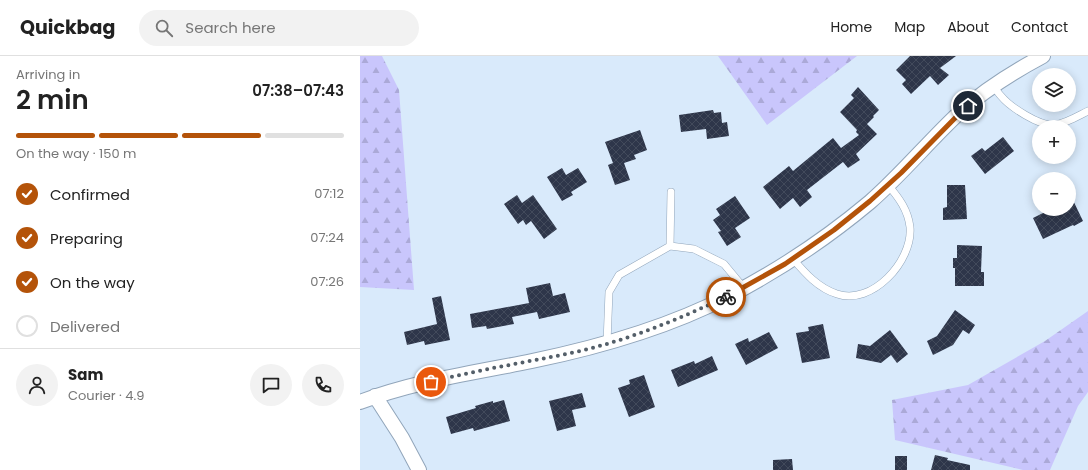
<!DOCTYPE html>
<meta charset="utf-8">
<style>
:root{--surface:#fff;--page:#f2f2f2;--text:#222;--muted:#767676;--line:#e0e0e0;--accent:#b45309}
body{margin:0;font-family:Poppins,sans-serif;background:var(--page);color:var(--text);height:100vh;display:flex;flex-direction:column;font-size:15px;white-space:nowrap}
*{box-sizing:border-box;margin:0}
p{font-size:13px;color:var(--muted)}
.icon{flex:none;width:22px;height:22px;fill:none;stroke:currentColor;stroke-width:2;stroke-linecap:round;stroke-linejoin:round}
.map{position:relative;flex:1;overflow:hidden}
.drawer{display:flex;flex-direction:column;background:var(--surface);width:360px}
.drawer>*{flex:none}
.fabs{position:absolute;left:672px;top:12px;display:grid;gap:8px}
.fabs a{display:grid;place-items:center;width:44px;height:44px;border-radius:50%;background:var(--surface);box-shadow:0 2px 10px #0003;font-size:20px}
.pin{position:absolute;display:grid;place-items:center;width:34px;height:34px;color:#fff;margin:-17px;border:2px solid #fff;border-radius:50%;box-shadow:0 1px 4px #0007}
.courier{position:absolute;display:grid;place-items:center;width:40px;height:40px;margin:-20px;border:3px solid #b45309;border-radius:50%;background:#fff;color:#222;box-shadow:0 1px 5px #0007}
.summary em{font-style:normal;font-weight:600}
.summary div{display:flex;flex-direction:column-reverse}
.summary{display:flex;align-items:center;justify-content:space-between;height:68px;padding:0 16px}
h1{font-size:26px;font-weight:600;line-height:30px}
.bar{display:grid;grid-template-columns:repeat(4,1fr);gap:6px 4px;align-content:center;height:48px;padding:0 16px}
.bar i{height:5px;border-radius:3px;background:var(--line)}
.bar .selected{background:var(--accent)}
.bar p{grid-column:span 4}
.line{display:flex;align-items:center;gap:10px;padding:0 16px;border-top:1px solid var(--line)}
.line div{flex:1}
.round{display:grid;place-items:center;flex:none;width:42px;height:42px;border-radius:21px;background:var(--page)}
ol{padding:0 16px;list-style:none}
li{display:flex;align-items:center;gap:12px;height:44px}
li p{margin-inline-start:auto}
li .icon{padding:4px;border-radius:50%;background:var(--accent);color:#fff;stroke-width:4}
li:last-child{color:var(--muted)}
li i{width:22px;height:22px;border:2px solid var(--line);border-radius:50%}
header{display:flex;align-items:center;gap:24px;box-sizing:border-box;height:56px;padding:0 20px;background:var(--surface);border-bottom:1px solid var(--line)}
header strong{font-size:19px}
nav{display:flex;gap:22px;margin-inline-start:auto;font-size:14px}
.search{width:280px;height:36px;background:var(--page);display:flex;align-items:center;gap:10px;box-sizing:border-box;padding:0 14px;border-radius:22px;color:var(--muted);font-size:15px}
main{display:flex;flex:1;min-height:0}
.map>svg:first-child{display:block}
.forest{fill:url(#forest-firs)}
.building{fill:url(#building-cross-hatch)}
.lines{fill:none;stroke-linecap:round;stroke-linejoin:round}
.service-casing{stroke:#91a5ba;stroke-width:8}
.minor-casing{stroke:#91a5ba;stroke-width:16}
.service{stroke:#fff;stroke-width:7}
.minor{stroke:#fff;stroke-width:14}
.done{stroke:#545f69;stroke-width:4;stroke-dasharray:0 7.2}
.route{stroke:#b45309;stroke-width:5}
</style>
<header>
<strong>Quickbag</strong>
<div class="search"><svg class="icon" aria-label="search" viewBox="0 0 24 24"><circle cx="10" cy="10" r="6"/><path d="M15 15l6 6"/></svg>Search here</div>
<nav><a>Home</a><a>Map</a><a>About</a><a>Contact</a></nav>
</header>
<main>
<section class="drawer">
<div class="summary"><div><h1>2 min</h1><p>Arriving in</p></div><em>07:38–07:43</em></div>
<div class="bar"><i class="selected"></i><i class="selected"></i><i class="selected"></i><i></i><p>On the way · 150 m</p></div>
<ol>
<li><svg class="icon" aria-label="check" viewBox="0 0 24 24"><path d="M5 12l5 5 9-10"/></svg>Confirmed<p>07:12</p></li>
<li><svg class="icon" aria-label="check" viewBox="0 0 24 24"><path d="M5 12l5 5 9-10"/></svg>Preparing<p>07:24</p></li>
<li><svg class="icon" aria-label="check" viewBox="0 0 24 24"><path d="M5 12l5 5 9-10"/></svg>On the way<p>07:26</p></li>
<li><i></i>Delivered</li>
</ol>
<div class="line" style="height:72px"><a class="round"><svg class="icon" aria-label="person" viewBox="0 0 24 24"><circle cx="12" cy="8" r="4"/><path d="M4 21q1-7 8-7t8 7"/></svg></a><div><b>Sam</b><p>Courier · 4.9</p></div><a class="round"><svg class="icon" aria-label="chat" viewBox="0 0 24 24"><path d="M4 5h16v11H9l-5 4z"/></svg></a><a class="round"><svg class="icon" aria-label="phone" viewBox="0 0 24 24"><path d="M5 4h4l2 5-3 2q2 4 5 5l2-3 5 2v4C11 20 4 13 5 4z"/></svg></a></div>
</section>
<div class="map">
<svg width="728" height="414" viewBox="0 0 728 414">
<defs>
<pattern id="forest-firs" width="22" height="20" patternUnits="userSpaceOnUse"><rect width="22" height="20" fill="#c9c6fc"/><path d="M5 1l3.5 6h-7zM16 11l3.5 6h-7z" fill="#aba9d7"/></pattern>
<pattern id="building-cross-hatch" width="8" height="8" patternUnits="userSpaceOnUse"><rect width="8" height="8" fill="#2e364a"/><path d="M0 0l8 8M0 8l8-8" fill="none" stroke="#424a5b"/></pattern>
</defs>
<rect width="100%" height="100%" fill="#d9eafb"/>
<path class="forest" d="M0 0H22L39 34 54 234 0 231Z
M358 0H497L407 69Z
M728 255V336L718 350 690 414H663L535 384 532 344 608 329 685 285Z"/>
<path class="building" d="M550 0H596L580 12 589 19 578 29 570 20 551 38 542 28 546 24 536 14Z
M498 31 519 54 513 60 514 61 507 68 517 78 496 98 500 104 488 112 483 106 447 134 452 141 440 151 433 142 420 153 403 131 429 110 433 115 473 82 481 92 499 79 496 76 497 74 480 56 494 42 491 39Z
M353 54 354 57 361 56 362 67 367 66 369 80 347 83 346 73 321 76 319 59Z
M280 74 287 94 274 99 276 103 264 107 270 124 255 129 248 109 253 107 245 86Z
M643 81 654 95 625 118 611 100 622 92 625 95Z
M202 112 206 119 218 112 227 126 211 136 213 139 202 145 187 121Z
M587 129H605L607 163 583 164V152L587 151Z
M709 136 723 165 714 170 713 169 683 183 673 162 691 153H709Z
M157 139 162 147 173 139 197 173 184 183 171 165 166 169 163 164 158 168 144 148Z
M375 140 390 162 375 172 381 181 367 190 358 176 361 175 353 164 360 159 356 153Z
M597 189 622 190 621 216H624V230H595V212H593V202H597Z
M190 227 193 240 205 237 210 256 179 263 177 256 152 261 154 268 127 273 126 270 112 272 110 258 169 247 166 232Z
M81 240 90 284 65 289 64 285 47 289 44 276 77 268 72 242Z
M595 254 615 269 609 278 603 274 593 289 573 299 567 285 577 280Z
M463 268 470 302 442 307 436 277 449 275 448 271Z
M530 274 548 298 537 307 531 299 521 307 496 302 498 288 510 290Z
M409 276 418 292 386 309 375 288 388 282 389 286Z
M352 300 358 314 318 331 311 314 334 305 335 308Z
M284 319 295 351 269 361 258 332 270 328 269 324Z
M222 337 226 351 212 354 216 370 197 375 189 345Z
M144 344 150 365 114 375 113 372 91 378 86 361 116 352 115 350 133 345V347Z
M575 399 588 402 587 404 610 409V414H571Z
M535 400H547V414H535Z
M432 403 433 414H413V404Z"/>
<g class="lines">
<g class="service-casing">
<path id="service" d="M633 30C636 33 638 37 641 40 650 51 679 70 694 69 705 68 718 60 728 55
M310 190 311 136
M433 203C445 217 458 232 477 238 512 250 553 205 550 171 548 154 539 142 528 129
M247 287 249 236 259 219 310 190 334 193 364 208 383 231"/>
</g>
<g class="minor-casing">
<path id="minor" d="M15 340 42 382 59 414
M0 346C55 325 114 317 172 305 240 291 307 272 369 240 419 214 467 182 510 146 542 118 568 86 599 57 624 34 653 16 683 0"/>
</g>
<use href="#service" class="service"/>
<use href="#minor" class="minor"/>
</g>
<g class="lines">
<path class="done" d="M71 326C120 313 170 306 220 295 271 283 319 263 366 241"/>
<path class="route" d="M366 241 425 208 474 174 510 145 541 117 599 58 608 50"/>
</g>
</svg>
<div class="fabs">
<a><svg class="icon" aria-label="layers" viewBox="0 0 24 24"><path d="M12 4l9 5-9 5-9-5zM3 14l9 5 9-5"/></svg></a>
<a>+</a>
<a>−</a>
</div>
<div class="pin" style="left:71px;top:326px;background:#ea580c"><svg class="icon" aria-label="bag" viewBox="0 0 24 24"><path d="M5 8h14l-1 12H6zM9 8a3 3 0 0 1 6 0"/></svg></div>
<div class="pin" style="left:608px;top:50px;background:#1f2937"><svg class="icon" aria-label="home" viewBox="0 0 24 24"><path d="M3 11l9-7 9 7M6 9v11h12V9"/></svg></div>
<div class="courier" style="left:366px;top:241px"><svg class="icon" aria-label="bike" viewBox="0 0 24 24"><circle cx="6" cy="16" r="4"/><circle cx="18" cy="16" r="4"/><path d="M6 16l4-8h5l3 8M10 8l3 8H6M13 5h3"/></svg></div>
</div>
</main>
